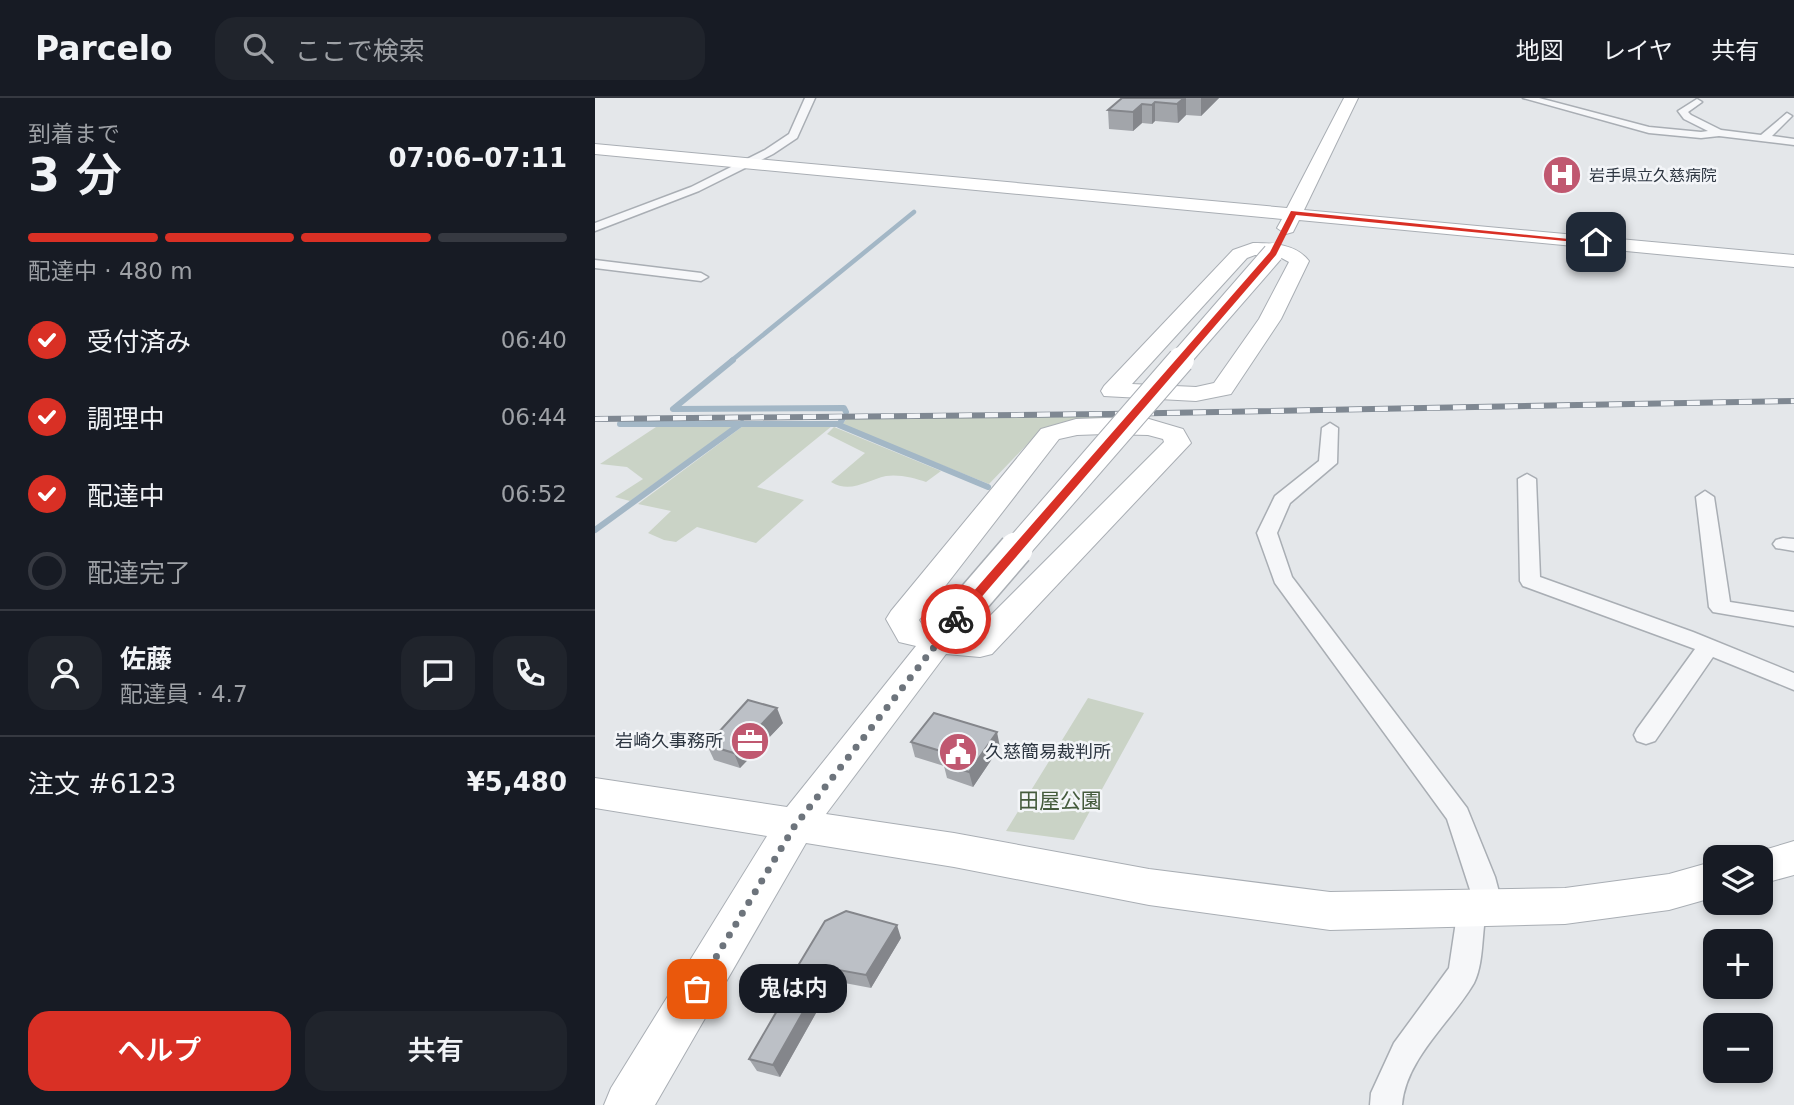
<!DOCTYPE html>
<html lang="ja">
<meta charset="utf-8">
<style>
:root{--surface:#171b24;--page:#20242c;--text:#f1f3f6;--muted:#9ea1a6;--line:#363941;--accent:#d93025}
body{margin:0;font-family:"DejaVu Sans","Noto Sans JP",sans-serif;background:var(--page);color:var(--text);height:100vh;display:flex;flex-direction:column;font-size:26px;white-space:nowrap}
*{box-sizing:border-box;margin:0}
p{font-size:23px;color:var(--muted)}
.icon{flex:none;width:38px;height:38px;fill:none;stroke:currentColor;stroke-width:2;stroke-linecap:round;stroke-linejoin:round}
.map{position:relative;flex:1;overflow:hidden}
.details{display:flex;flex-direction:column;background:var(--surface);width:595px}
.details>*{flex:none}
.fabs{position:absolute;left:1108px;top:747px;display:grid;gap:14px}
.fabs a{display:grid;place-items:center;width:70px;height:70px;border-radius:14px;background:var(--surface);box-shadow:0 4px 10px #0003;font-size:35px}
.pin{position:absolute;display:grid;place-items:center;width:60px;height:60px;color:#fff;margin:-30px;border-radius:14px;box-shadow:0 4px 10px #0006}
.courier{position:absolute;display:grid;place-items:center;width:70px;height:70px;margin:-35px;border:5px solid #d93025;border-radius:50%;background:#fff;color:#222;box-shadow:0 2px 9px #0007}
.bubble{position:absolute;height:49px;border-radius:21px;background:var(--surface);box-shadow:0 4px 10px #0003;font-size:23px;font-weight:600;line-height:49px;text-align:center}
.headline em{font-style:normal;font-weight:600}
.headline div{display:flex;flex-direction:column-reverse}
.headline{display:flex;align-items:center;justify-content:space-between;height:119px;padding:0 28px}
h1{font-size:46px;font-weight:600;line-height:52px}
.bar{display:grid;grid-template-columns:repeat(4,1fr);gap:10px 7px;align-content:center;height:84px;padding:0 28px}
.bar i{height:9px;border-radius:5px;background:var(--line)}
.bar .on{background:var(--accent)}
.bar p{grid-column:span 4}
.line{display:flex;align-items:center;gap:18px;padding:0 28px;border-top:2px solid var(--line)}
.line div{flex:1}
.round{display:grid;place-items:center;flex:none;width:74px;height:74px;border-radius:21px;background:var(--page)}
ol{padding:0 28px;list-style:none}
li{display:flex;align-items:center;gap:21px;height:77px}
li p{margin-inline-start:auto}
li .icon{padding:7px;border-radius:50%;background:var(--accent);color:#fff;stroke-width:4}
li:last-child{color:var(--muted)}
li i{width:38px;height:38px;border:4px solid var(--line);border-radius:50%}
.cta{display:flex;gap:14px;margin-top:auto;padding:14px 28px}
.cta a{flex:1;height:80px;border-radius:21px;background:var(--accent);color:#fff;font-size:28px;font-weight:600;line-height:80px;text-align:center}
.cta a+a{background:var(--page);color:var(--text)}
header{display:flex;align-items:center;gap:42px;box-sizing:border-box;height:98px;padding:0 35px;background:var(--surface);border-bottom:2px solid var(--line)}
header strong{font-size:33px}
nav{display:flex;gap:38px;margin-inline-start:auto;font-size:24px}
.search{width:490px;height:63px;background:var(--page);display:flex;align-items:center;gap:18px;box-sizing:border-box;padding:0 24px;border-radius:21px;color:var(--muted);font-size:26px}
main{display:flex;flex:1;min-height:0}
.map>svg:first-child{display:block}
.green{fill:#cad3c6}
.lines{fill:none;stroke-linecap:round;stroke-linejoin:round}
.stream-far2{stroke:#a3b7c6;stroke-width:3.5}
.stream-far1{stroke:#a3b7c6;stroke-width:4.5}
.stream{stroke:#a3b7c6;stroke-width:6}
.street-casing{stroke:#a9aeb4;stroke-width:3}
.secondary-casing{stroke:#a9aeb4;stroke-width:2}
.street{fill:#f6f7f9;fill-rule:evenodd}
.secondary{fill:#fff;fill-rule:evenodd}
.rail-casing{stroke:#7f8892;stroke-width:6}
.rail{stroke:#f3f5f8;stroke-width:4.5;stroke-dasharray:13;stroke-linecap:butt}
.secondary-bridge-far2-casing{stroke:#a9aeb4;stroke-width:22;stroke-linecap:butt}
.secondary-bridge-far1-casing{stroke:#a9aeb4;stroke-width:28;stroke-linecap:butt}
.secondary-bridge-casing{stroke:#a9aeb4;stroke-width:36;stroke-linecap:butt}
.secondary-bridge-far2{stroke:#fff;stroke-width:20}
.secondary-bridge-far1{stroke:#fff;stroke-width:26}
.secondary-bridge{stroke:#fff;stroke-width:33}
.wall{fill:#a2a5aa}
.shaded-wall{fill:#84868b}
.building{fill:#bcc0c6;stroke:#84868b;stroke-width:2}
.route{fill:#d93025}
.done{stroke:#6d747c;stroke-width:7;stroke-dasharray:0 12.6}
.labels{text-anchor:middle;stroke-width:5;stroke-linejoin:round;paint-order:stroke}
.far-poi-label{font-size:16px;fill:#2d3641;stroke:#f3f5f8;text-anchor:start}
.poi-label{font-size:18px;fill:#2d3641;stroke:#f3f5f8;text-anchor:end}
.near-park-label{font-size:21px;fill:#445b3c;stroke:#f3f5f8}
</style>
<header>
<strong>Parcelo</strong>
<div class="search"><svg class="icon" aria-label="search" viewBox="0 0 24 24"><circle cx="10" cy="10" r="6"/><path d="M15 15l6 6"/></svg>ここで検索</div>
<nav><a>地図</a><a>レイヤ</a><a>共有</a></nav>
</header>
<main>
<section class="details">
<div class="headline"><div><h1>3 分</h1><p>到着まで</p></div><em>07:06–07:11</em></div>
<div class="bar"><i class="on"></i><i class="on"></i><i class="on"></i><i></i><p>配達中 · 480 m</p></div>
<ol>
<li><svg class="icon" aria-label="check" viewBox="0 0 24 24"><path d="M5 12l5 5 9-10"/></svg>受付済み<p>06:40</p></li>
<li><svg class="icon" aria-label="check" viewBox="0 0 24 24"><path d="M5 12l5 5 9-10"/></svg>調理中<p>06:44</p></li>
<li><svg class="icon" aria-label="check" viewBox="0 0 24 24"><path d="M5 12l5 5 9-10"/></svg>配達中<p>06:52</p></li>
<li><i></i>配達完了</li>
</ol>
<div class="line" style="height:126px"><a class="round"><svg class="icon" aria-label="person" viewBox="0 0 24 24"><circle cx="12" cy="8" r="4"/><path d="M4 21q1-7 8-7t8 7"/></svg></a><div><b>佐藤</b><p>配達員 · 4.7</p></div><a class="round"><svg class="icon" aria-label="chat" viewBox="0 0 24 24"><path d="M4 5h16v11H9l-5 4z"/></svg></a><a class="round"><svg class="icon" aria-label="phone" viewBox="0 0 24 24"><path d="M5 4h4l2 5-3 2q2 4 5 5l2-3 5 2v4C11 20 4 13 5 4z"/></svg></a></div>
<div class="line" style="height:91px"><div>注文 #6123</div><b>¥5,480</b></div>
<div class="cta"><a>ヘルプ</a><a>共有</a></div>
</section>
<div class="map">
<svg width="1199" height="1007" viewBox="0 0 1199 1007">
<rect width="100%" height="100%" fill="#e4e7ea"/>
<path class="green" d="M510 318 504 323 444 334 394 386 247 327 252 320Z
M139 328 35 403 20 399 48 381 32 369 5 366 61 329Z
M148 328H237L162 389 209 402 161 445 102 429 81 444 69 442 53 435 76 413 43 406Z
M239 329 346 373 331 384C320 380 304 376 291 378 272 382 256 396 236 384L270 355 232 336Z
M493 600 549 615 479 742 411 733Z"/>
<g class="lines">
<path class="stream-far2" d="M317 116 319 114"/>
<path class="stream-far1" d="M136 263 319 114"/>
<path class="stream" d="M138 262 78 311 249 310 251 314
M248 320 244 327 393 389
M25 326H244
M0 432 147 325"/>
<g class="street-casing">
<path id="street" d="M210 0H220L202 40 178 56 104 93 0 133V125L96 89 170 52 194 36Z
M928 0H944L1054 29 1106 34 1113 33 1089 21 1083 13 1102 1 1107 4 1093 14 1096 17 1126 32 1166 37 1192 15 1197 18 1177 38 1199 41V47L1124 38 1106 40 1054 35Z
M0 162 106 175 113 179 106 183 0 170Z
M735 325 743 330 742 365 695 405 682 435 697 479 872 710 900 779 908 809 904 818 894 821 890 820C887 840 888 867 879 885 857 923 811 960 807 1007H775L776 995 799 945 854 870 863 810 867 801 877 798 852 721 680 485 662 435 680 398 724 363 727 330Z
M932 376 941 381 945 479 1098 534 1199 575V592L1118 559 1060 643 1051 646 1042 643 1039 637 1042 631 1100 551 928 488 925 483 923 381Z
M1110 393 1119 399 1135 504 1199 514V528L1118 514 1114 509 1101 399Z
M1188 440 1199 441V453L1181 450 1178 446 1181 442Z"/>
</g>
<g class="secondary-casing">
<path id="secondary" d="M749 0H763L709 112 1199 157V169L704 122 698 134 691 136 682 130 687 121 0 56V46L692 110Z
M658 145C678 145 701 146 714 163L686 221 636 296 601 303 509 298 506 293 509 288 638 152ZM660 157 683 158 694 164 664 221 619 285 601 289 537 286 652 160Z
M510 320 554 321 588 331 596 345 397 556 385 559 351 556 231 716 359 735 554 771 735 794 970 790 1074 776 1120 763V799L1074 812 970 826 735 832 554 807 359 769 211 745 60 1007H9L16 990 172 738 0 710V680L192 709 321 548 304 544 291 521 296 513 446 331 481 321ZM510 336 553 337 568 341 569 344 377 536H366L369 530 364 522C352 519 344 519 336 529L327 527 324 522 464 341 482 337Z
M1199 743V777L1166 786V760H1150L1152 757Z"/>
</g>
<use href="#street" class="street"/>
<use href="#secondary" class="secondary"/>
<g class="rail-casing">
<path id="rail" d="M0 321 514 316 1199 303"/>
</g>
<use href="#rail" class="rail"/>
<g class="secondary-bridge-far2-casing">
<path id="secondary-bridge-far2" d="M584 263 678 155"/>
</g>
<g class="secondary-bridge-far1-casing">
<path id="secondary-bridge-far1" d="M420 453 586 262"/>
</g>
<g class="secondary-bridge-casing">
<path id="secondary-bridge" d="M353 530 421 451"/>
</g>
<use href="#secondary-bridge-far2" class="secondary-bridge-far2"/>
<use href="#secondary-bridge-far1" class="secondary-bridge-far1"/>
<use href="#secondary-bridge" class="secondary-bridge"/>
</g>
<path class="wall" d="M527 0H624L606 18 591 17 583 25 560 23 557 26 547 25 538 33 514 31 513 12Z
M188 625 145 670 119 662 112 647Z
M316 644 405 649 378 689 352 680 349 668 320 659Z
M306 840 276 890 239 883 185 979 162 973 154 961 195 891 192 886Z"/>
<path class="shaded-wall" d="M589 0H591V17L583 25 582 6Z
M606 0H624L606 18Z
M560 4V23L557 26V7Z
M547 6V25L538 33V14Z
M182 610 188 625 145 670 139 655Z
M402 634 405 649 378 689 374 674Z
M302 827 306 840 276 890 271 877Z
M233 870 239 883 185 979 178 967Z"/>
<path class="building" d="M527 0H589L582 6 560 4 557 7 547 6 538 14 513 12Z
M153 602 182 610 139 655 112 647Z
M339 615 402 634 374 674 348 665 352 655 316 644Z
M251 813 302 827 271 877 233 870 178 967 154 961 197 887 192 886 230 823Z"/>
<path class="route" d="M696 113 1004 144 1001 146 701 117 681 157 365 524H357V518L675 154Z"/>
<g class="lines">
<path class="done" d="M102 891 199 729 361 521"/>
</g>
<defs>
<g id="hospital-disc" transform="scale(2.0125)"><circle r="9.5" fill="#c05870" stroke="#f3f5f8"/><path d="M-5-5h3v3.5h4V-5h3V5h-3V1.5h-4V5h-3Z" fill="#fff"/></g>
<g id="office-disc" transform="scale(2.0125)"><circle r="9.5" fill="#c05870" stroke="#f3f5f8"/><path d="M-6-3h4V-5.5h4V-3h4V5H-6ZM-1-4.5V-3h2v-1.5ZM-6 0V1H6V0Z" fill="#fff"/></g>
<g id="civic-disc" transform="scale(2.0125)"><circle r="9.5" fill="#c05870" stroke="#f3f5f8"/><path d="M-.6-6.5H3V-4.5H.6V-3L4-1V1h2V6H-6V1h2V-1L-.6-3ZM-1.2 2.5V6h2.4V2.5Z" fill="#fff"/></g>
</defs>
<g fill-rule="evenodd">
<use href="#hospital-disc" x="967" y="77"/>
<use href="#office-disc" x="155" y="643"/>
<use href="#civic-disc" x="363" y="654"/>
</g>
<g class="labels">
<g class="far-poi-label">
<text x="994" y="83">岩手県立久慈病院</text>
</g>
<g class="poi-label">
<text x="128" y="649">岩崎久事務所</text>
<text x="390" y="660" text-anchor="start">久慈簡易裁判所</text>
</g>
<g class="near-park-label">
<text x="465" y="710">田屋公園</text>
</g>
</g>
</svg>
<div class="fabs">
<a><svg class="icon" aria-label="layers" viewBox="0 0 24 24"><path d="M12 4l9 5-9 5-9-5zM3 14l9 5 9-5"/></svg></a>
<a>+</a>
<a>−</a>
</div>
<div class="pin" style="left:102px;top:891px;background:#ea580c"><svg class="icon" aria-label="bag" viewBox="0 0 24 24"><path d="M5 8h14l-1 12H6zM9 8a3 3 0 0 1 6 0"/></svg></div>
<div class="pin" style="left:1001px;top:144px;background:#1f2937"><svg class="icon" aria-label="home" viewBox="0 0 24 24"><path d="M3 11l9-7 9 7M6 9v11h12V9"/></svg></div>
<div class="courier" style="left:361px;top:521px"><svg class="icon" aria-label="bike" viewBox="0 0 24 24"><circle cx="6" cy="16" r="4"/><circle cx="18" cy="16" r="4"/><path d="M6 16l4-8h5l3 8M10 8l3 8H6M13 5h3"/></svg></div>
<div class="bubble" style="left:144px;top:866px;width:108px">鬼は内</div>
</div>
</main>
